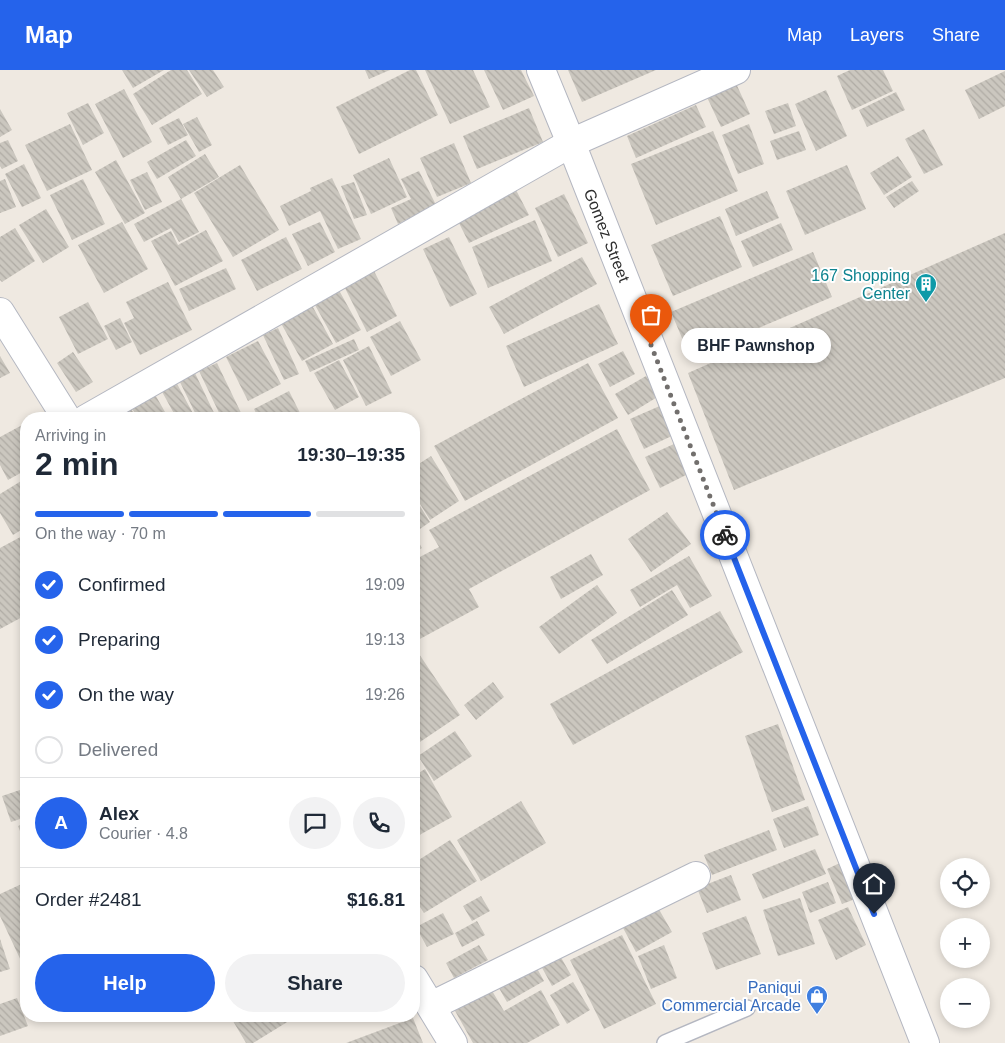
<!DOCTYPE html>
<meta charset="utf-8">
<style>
:root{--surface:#fff;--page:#f2f2f3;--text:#1f2937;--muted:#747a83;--line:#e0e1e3;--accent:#2563eb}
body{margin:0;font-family:Helvetica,sans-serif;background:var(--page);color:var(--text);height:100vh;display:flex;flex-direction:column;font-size:19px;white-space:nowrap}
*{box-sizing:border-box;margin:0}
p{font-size:16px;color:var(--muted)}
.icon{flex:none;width:28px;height:28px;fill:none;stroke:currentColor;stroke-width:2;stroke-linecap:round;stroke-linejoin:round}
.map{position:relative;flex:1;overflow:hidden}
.panel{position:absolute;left:20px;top:342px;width:400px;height:610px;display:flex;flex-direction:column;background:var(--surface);border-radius:20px;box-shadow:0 2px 8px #0003}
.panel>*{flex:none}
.fabs{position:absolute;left:940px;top:788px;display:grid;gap:10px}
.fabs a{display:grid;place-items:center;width:50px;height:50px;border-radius:50%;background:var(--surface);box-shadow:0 2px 8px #0003;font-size:25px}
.pin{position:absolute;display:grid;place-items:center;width:42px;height:42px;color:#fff;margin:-51px -21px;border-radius:50% 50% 50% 0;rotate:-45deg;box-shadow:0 0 5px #0007}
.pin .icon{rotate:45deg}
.courier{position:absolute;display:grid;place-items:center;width:50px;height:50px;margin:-25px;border:4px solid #2563eb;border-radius:50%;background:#fff;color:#222;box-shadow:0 1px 6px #0007}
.bubble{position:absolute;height:35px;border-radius:18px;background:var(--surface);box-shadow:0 2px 8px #0003;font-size:16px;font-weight:600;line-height:35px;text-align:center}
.overview em{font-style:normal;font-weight:600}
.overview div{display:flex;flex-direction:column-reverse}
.overview{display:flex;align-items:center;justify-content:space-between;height:85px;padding:0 15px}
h1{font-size:32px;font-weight:600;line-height:38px}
.bar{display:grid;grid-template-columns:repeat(4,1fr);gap:8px 5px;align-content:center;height:60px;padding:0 15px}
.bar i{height:6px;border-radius:4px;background:var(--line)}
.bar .selected{background:var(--accent)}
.bar p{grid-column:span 4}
.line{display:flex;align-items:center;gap:12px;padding:0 15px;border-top:1px solid var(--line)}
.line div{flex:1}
.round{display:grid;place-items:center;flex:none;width:52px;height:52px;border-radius:26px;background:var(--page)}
ol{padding:0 15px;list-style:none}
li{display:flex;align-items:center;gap:15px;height:55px}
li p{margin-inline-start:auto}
li .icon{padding:5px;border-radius:50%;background:var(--accent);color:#fff;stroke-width:4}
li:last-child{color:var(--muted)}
li i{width:28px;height:28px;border:2px solid var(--line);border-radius:50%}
.action{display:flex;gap:10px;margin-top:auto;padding:10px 15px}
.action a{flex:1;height:58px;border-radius:30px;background:var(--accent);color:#fff;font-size:20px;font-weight:600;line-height:58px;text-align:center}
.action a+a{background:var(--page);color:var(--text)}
header{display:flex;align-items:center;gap:30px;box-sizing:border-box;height:70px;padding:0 25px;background:var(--accent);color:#fff}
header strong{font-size:24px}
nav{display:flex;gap:28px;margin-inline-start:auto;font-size:18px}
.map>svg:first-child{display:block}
.building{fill:url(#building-back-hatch)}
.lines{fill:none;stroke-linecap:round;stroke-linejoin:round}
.service-casing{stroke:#b4b7c1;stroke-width:18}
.minor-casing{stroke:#b4b7c1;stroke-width:30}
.service{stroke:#fff;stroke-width:15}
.minor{stroke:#fff;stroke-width:28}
.done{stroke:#726f6d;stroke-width:5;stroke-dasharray:0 9}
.route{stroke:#2563eb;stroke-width:6}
.labels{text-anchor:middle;stroke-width:4;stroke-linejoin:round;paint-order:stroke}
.street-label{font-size:16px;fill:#2e2e2e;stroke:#fff}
.culture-label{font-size:16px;fill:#0d838f;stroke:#fff;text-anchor:end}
.shop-label{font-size:16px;fill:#366cbe;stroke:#fff;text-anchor:end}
</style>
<header>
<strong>Map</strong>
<nav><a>Map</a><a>Layers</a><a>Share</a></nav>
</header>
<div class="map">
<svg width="1005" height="973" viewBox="0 0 1005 973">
<defs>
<pattern id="building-back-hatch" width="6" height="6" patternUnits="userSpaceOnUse" patternTransform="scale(1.25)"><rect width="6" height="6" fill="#cbc7bf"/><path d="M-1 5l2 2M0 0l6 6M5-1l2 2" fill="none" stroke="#afaba4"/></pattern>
</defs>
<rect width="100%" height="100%" fill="#efe9e1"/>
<path class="building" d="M122 0H164L133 18Z
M171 0H187L202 24 152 55 133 24Z
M189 0H213L224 17 207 27Z
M365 0H390L369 9Z
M410 0H416L438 45 359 84 336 37Z
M425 0H473L490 37 450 54Z
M484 0H521L534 26 503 40Z
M568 0H656L582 32Z
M850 0H883L893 21 852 40 837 6Z
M1005 1V36L979 49 965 20Z
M734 9 750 44 721 57 705 23Z
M124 19 152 72 123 88 95 34Z
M826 20 847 66 816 81 795 34Z
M896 22 905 40 867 57 859 40Z
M88 33 104 63 83 75 67 43Z
M788 33 796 56 774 64 765 41Z
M696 35 706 57 636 88 627 66Z
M529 38 543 72 477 99 463 66Z
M0 39 12 60 0 67Z
M197 47 212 75 199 82 183 54Z
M179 48 188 65 168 75 159 58Z
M70 54 92 100 47 121 25 75Z
M749 54 764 94 738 104 722 65Z
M924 59 943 95 924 104 905 69Z
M713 61 738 121 656 155 631 94Z
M799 61 806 80 777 90 770 71Z
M8 70 18 91 2 99 0 96V73Z
M186 70 196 86 157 109 147 92Z
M454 73 471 113 437 127 420 88Z
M205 84 219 107 181 129 168 107Z
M898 86 912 107 884 125 870 103Z
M389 88 407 127 371 144 353 105Z
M116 90 145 143 125 154 95 102Z
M24 94 41 128 22 137 5 104Z
M240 95 279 160 233 187 194 123Z
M847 95 866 139 805 165 786 121Z
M419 101 436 135 398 154 391 138 411 129 401 109Z
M147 102 162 132 145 140 130 110Z
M332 108 361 169 338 179 320 141 289 156 280 136 311 121 310 118Z
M5 109 16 137 0 143V111Z
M83 109 105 154 72 170 50 125Z
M912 111 919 121 894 138 886 127Z
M354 112 367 145 354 149 341 116Z
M516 120 529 145 469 173 457 149Z
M767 121 779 148 736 166 725 139Z
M564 124 588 173 558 187 535 138Z
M181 129 199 162 179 172 171 158 144 172 134 154Z
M46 139 69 177 43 193 19 155Z
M720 146 742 197 673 226 651 175Z
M535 150 552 191 488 218 472 177Z
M122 152 148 199 104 223 78 175Z
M320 152 335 182 308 196 292 164Z
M781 153 793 180 753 197 741 171Z
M15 158 35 191 2 212 0 210V167Z
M206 160 223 191 175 216 151 171 171 161 178 175Z
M1005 163V308L734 420 688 303Z
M286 167 302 199 257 221 241 190Z
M449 167 477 224 450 237 423 179Z
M813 182 832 227 690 287 671 242Z
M582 187 597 214 504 264 489 237Z
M226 198 236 219 189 241 179 219Z
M374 201 397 246 367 262 344 216Z
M168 212 192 260 140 285 124 253 134 248 126 232Z
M335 213 361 260 336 273 310 226Z
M308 228 333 274 302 291 277 246Z
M88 232 108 269 78 284 59 247Z
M599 234 618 274 524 317 506 276Z
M120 248 132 272 116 280 104 256Z
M400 251 421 290 391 306 370 267Z
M278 258 299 304 284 310 263 265Z
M354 269 359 280 310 302 305 291Z
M258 271 281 314 248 331 226 287Z
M369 276 392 323 366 336 343 290Z
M623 281 635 304 610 317 598 294Z
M73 282 93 312 76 322 57 293Z
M0 286 10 303 0 308Z
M339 290 359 327 335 340 314 303Z
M217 293 244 349H222L199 301Z
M588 293 618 348 465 431 434 376Z
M194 301 217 349H198L178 308Z
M646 306 659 326 628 345 615 324Z
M175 310 196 349H177L160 318Z
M153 321 169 349H138L129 333Z
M289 321 303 349H259L254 339Z
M129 335 137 349H123L119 340Z
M662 335 676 364 644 379 630 349Z
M26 353V400L8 410 0 395V367Z
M617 359 650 420 469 519 479 537 418 570 414 562V490L439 477 429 460Z
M674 374 688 404 660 418 645 387Z
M431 386 459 431 430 450 414 424V397Z
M26 408V457L13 465 0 443V424Z
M418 433 430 452 417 461 414 455V436Z
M667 442 691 474 651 502 628 469Z
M26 464V545L0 559V478Z
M414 464 422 478 414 483Z
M591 484 603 505 561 529 550 507Z
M689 486 712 526 690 538 677 515 640 537 630 520Z
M597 515 617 543 559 584 539 557Z
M672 520 688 545 607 594 591 570Z
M720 541 743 582 573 675 550 634Z
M417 581 460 645 414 676V583Z
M493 612 504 627 476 650 464 635Z
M778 654 805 730 772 742 745 666Z
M455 661 472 686 434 711 418 686Z
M425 699 452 747 414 768V706Z
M26 718V747L11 752 2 726Z
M521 731 546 773 481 811 457 770Z
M808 736 819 765 784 778 773 749Z
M26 753V776L18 756Z
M769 760 777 780 712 805 704 785Z
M450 770 477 811 424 843 414 828V793Z
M815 779 826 804 763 829 752 804Z
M842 792 858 828 842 834 827 799Z
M731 805 741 830 707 843 697 818Z
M26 812V894L23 895 0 846V824Z
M828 812 836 833 810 843 802 822Z
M481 826 490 841 472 851 463 836Z
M800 828 815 874 778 886 763 840Z
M657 836 672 862 636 882 622 856Z
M848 837 866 875 836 890 818 850Z
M443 843 454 864 427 877 416 857Z
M746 846 761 884 716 900 702 863Z
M477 851 485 865 462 877 455 863Z
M622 865 656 934 604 959 570 890Z
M0 869 10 899 0 902Z
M479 875 488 890 454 908 446 893Z
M664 875 677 908 651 919 638 886Z
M559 884 571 905 552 916 540 894Z
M534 893 544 911 507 932 496 913Z
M573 912 590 940 567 954 550 925Z
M491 919 504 941 541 920 560 955 527 973H473L454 939Z
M17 928 28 956 0 966V934Z
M230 946H297L253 973H246Z
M413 948 423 973H346Z"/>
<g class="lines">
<g class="service-casing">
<path id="service" d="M665 973 747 938"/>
</g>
<g class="minor-casing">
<g id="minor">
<path id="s1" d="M541 0 571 73 925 973"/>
<path d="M0 242 67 349"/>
<path d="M86 349 571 73 736 0"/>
<path d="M414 909 453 973"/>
<path d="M431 936 696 806"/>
</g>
</g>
<use href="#service" class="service"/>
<use href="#minor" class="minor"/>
</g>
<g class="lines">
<path class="done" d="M651 275 725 465"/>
<path class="route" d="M725 465 874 844"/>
</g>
<defs>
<g id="building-pin" transform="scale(1.125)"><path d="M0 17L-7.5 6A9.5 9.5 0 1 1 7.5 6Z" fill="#0f9aa8" stroke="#fff"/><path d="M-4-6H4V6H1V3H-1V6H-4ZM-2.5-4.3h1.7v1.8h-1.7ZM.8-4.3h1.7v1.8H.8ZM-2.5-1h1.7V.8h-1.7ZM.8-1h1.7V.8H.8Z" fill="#fff"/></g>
<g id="shop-pin" transform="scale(1.125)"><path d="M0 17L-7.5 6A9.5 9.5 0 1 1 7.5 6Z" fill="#3f7fe0" stroke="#fff"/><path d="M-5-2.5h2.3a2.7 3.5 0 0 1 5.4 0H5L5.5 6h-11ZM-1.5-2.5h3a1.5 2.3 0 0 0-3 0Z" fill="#fff"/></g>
</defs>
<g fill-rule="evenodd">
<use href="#building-pin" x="926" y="214"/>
<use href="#shop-pin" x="817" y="926"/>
</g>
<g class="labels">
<g class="street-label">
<text dy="6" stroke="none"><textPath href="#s1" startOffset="178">Gomez Street</textPath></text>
</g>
<g class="culture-label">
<text x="910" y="211">167 Shopping<tspan x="910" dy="18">Center</tspan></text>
</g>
<g class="shop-label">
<text x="801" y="923">Paniqui<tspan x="801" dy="18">Commercial Arcade</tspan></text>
</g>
</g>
</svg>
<div class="fabs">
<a><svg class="icon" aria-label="locate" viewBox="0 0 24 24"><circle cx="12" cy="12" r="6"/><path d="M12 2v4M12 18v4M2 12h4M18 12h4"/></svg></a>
<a>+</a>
<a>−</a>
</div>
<div class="pin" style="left:651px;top:275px;background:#ea580c"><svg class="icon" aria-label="bag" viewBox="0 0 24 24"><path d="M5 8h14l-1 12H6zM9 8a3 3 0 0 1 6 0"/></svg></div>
<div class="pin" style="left:874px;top:844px;background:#1f2937"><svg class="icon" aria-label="home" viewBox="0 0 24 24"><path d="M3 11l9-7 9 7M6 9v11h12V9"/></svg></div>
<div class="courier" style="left:725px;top:465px"><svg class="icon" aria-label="bike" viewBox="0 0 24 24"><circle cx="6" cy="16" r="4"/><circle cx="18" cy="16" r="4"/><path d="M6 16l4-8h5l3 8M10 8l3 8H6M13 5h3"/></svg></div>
<div class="bubble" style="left:681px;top:258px;width:150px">BHF Pawnshop</div>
<section class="panel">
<div class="overview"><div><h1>2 min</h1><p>Arriving in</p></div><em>19:30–19:35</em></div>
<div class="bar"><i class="selected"></i><i class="selected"></i><i class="selected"></i><i></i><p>On the way · 70 m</p></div>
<ol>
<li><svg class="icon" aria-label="check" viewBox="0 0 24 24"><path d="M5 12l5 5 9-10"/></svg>Confirmed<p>19:09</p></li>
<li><svg class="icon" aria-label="check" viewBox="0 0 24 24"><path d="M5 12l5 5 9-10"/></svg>Preparing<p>19:13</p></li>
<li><svg class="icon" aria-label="check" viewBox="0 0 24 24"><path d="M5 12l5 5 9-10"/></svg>On the way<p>19:26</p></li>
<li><i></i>Delivered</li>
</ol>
<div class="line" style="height:90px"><b class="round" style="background:var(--accent);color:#fff">A</b><div><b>Alex</b><p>Courier · 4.8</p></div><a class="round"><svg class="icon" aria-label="chat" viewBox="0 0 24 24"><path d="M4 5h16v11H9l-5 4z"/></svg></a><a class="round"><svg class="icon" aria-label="phone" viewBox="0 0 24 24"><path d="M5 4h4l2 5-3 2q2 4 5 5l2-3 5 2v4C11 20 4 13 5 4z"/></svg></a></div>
<div class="line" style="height:65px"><div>Order #2481</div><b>$16.81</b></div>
<div class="action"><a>Help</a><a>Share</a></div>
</section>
</div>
